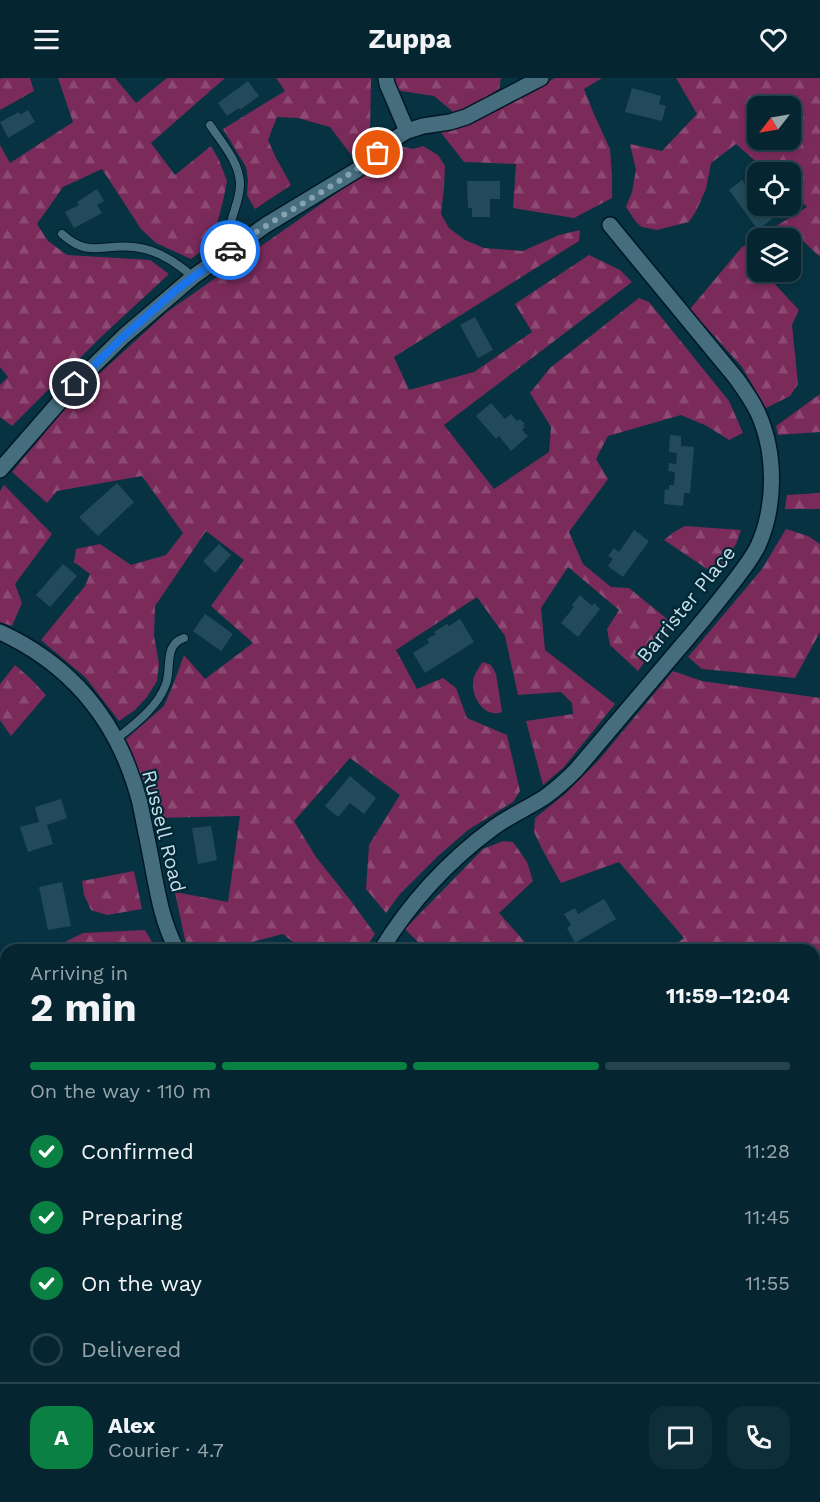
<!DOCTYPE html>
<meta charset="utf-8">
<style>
:root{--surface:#052631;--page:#0e2e39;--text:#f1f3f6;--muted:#97a5ab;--line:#26434d;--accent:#0b8043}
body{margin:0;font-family:"Work Sans",sans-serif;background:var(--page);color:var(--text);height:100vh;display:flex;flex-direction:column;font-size:22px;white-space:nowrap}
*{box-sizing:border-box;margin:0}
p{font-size:20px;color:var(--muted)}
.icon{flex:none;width:33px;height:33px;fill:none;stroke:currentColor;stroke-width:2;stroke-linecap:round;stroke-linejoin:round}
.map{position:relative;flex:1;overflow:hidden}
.details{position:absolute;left:0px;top:866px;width:820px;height:560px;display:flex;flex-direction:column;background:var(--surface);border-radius:18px 18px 0 0;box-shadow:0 3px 9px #0003,0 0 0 2px var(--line)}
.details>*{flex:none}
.needle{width:39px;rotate:239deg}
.buttons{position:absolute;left:747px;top:18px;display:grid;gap:12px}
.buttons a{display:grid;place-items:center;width:54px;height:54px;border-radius:12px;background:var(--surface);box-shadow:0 3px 9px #0003,0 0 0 2px var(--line);font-size:30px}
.pin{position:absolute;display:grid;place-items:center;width:51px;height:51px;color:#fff;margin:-26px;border:3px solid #fff;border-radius:50%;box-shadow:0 2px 6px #0007}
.courier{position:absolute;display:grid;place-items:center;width:60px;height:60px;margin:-30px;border:4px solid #1a73e8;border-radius:50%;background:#fff;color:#222;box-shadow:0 2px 8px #0007}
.overview em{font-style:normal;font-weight:700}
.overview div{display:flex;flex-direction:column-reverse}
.overview{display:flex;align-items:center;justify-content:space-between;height:102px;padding:0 30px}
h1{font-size:39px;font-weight:700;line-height:45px}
.bar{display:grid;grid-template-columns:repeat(4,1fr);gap:9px 6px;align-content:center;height:72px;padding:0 30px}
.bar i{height:8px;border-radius:4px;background:var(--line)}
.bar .on{background:var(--accent)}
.bar p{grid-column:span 4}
.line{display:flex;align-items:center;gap:15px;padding:0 30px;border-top:2px solid var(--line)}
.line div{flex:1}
.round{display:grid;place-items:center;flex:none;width:63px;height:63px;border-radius:18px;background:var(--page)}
ol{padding:0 30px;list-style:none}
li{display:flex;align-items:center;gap:18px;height:66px}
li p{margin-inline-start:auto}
li .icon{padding:6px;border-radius:50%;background:var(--accent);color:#fff;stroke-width:4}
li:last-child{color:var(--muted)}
li i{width:33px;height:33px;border:3px solid var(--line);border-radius:50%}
header{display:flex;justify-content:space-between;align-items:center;height:78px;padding:0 30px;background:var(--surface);font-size:27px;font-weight:700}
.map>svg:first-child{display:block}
.forest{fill:url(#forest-firs);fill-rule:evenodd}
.park{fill:#7b2b5a}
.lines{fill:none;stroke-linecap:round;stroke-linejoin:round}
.stream{stroke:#6e63bc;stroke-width:4}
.building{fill:#234a5a}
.service-casing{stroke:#001823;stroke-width:10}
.minor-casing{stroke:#001823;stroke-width:18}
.path{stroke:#537582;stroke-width:2;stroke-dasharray:4.5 4.5;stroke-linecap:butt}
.service{stroke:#466d7e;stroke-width:8}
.minor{stroke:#466d7e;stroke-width:15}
.done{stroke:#85a2ae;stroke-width:6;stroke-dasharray:0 10.8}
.route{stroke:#1a73e8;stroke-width:8}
.labels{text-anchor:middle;stroke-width:4.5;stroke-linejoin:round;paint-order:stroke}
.street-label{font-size:20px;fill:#c9dee8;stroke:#002836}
</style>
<header><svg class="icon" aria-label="menu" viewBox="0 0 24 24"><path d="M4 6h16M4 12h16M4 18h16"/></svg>Zuppa<svg class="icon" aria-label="heart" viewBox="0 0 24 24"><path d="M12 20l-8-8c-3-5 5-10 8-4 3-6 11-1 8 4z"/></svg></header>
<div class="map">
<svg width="820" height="1424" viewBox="0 0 820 1424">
<defs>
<pattern id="forest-firs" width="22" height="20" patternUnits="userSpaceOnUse" patternTransform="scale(1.5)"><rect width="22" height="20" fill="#7b2b5a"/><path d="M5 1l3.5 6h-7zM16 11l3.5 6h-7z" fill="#8c4972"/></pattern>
</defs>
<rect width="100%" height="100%" fill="#073241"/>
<path class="forest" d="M2 0H30L34 13 0 32V1Z
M58 0H115L136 25 167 0H225L151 65 175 97 211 68 219 82 227 103 223 123 212 165 191 181 156 165 141 151 102 91 63 109 37 146 48 163 67 177 150 182 169 196 101 259 12 348 0 339V307L8 299 0 289V67L10 85 73 44Z
M276 0H371L370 56 352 78 330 49 298 40 277 39 268 62 276 80 291 107 255 131 247 117 248 102 246 89 223 51 285 13Z
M395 0H501L499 11 457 37 434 18 395 12Z
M555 0H602L584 11 593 34 610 71 612 98V120L574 140 513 130 516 86 464 84 439 52 467 48Z
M676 0H820V179L801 161 791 175 790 160H758V194H777L771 202 799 232 792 247 798 306 790 318 766 330 742 289 690 231 742 169 807 129 791 114 790 94H768L736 66 711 85 706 111 696 133 689 144 657 152 642 149 636 144 626 129 632 114 636 92 630 66 662 73 697 36ZM758 28H790V62H758Z
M399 68 413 71 423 68 438 77 445 88 444 110 441 136 449 150 465 162 484 170 523 173 559 157 580 152 579 163 394 279 409 312 474 294 532 254 515 226 589 177 620 192 632 204 444 347 494 411 549 374 551 349 530 315 550 290 639 220 649 224 729 323 743 355 729 362 707 348 681 337 608 358 596 381 608 401 569 454 583 486 611 509 629 510 672 545 638 593 610 567 607 551 619 532 568 489 541 530 545 572 615 626 564 689 543 707 526 643 573 636 572 625 561 614 518 617 505 558 477 519 396 572 417 611 443 600 456 610 467 640 507 657 520 713 513 724 468 752 438 778 400 816 386 835 366 811 369 767 400 717 350 680 294 743 316 779 351 823 375 856 365 871H302L283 856 225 871H191L185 862 175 814 228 824 240 738 156 740 143 703 125 662 164 628 173 607 184 577 205 601 253 565 211 528 244 482 206 453 155 528 154 558 159 586 157 603 147 619 135 632 119 643 86 600 41 562 85 508 90 496 74 484 76 471 100 466 131 487 166 477 183 455 142 398 57 413 47 425 12 394 77 316 167 234 388 79Z
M820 316V354L778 357 776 348Z
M4 407 52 456 15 506 22 525 12 548 0 544V413Z
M820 415V431H785L787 417Z
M685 448 741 452 736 466 716 497 664 462 674 454Z
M786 451 808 458 820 466V554L795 600 702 591 688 579 762 491Z
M483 584 491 587 496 596 502 634C485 640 473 622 473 606 473 597 478 591 483 584Z
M15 587 30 600 46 617 11 658 0 642V606Z
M673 593 702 603 820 620V1009L815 1010 814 872 668 871 684 860 619 784 561 805 542 771 534 754 535 740 565 716 598 683Z
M503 763 513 764 527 784 533 803 499 835 531 871H493L484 867 477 871H425L405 851 483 771Z
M134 793 142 831 107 837 91 832 84 817 82 803Z
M145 852 156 871H51L83 855Z
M0 1307 6 1309V1419H72L69 1424H0Z"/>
<path class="park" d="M815 1329 820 1330V1424H166L171 1419H814Z"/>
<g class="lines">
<path class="stream" d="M263 1419 267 1424"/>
</g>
<path class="building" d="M248 3 259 18 240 32 239 30 227 38 218 25Z
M632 10 661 18 659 26 666 28 662 43 625 34Z
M28 32 35 44 8 60 0 44 19 34 20 37Z
M742 102 758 122V128H761L772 141 758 152 729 112Z
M467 103H500V121H490V139H472V130H468Z
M97 111 104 123 97 127 102 135 74 150 65 134 79 127 77 124Z
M475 239 493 272 478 280 460 247Z
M491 325 505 341 511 336 517 343 520 341 525 346 523 347 525 349 522 352 528 358 511 373 499 358 496 361 476 338Z
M670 357 681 358V368L694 369 690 415H684L683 428 664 426 665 411 669 412V407H674L675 394 668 393 669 385 676 386 677 375 669 374Z
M117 405 134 424 98 458 79 439Z
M634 452 649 463 623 499 608 488 613 481 608 478 614 470 619 474Z
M219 466 231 477 215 495 203 483Z
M63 486 77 498 50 529 36 517Z
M580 517 592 528 594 525 600 531 578 559 561 545 574 529 572 527Z
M205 536 233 556 221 573 193 553Z
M460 541 474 564 425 595 413 575 429 565 427 561 436 556 434 554 447 546 449 548Z
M350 698 376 720 364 736 350 725 338 739 325 728Z
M61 721 67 740 47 747 53 766 28 774 20 749 39 744 35 729Z
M211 748 217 782 198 786 192 750Z
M62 804 71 848 48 852 39 809Z
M604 821 616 841 575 865 567 850 571 847 564 836 575 830 578 836Z
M814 1228 820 1229V1249L814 1248Z"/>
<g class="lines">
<g class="service-casing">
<path id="service" d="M210 47C221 64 239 83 240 105 241 129 222 146 234 169
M62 156C90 181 102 165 134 169 157 171 176 184 193 199
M115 662C134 647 158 629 166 606 172 590 163 567 184 560"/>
</g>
<g class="minor-casing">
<path id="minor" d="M386 0 387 6 407 53
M0 392 75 306 124 258 193 199 266 147 357 92 391 63 407 53 423 48 450 44 466 39 541 0
M0 554C74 588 120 647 140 725 143 740 146 755 149 770 156 804 160 841 177 872
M381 872C411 823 447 784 493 750 509 738 528 730 545 719 556 711 566 702 576 692 610 652 643 613 677 573 696 551 714 529 732 506 741 494 751 482 758 468 776 428 776 375 758 335 752 322 744 311 736 300L610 147
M0 1025 6 1028
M814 1158H820
M0 1212 6 1213"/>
</g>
<path class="path" d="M284 1419 290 1424
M118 1424 124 1419"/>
<use href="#service" class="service"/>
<use href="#minor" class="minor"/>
</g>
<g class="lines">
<path class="done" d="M230 172C278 137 332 112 378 75"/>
<path class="route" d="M75 306 124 258 176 212 230 172"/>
</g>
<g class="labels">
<g class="street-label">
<text transform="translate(686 526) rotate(-51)" y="7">Barrister Place</text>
<text transform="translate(164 753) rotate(76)" y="7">Russell Road</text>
</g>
</g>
</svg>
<div class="buttons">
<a><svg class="needle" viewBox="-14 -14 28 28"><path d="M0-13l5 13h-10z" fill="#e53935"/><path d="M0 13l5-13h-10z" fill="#97a5ab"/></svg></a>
<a><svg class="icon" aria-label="locate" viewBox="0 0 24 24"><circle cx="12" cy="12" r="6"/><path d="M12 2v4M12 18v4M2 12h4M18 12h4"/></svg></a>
<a><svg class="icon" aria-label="layers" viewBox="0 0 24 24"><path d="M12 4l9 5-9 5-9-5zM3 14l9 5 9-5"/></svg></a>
</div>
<div class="pin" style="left:378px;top:75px;background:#ea580c"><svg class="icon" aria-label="bag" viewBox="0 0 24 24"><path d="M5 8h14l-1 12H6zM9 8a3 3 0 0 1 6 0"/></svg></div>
<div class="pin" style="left:75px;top:306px;background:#1f2937"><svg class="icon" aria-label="home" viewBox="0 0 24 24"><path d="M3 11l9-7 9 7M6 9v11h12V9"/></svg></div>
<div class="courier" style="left:230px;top:172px"><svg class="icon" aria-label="car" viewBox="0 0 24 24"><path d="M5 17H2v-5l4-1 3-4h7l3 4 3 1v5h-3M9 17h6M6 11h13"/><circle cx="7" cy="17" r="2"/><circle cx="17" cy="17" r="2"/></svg></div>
<section class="details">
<div class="overview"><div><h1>2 min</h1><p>Arriving in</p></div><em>11:59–12:04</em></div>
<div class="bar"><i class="on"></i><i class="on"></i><i class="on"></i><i></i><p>On the way · 110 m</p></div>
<ol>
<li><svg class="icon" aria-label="check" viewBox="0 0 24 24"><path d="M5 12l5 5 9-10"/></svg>Confirmed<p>11:28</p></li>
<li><svg class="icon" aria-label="check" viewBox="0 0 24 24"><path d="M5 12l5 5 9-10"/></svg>Preparing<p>11:45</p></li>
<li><svg class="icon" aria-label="check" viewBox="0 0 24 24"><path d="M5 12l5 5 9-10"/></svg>On the way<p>11:55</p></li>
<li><i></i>Delivered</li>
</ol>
<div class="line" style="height:108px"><b class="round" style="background:var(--accent);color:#fff">A</b><div><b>Alex</b><p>Courier · 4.7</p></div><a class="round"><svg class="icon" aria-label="chat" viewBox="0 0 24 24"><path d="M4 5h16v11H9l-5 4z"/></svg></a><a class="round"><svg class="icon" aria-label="phone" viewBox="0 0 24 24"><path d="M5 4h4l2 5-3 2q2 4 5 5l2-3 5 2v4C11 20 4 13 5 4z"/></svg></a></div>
</section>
</div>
